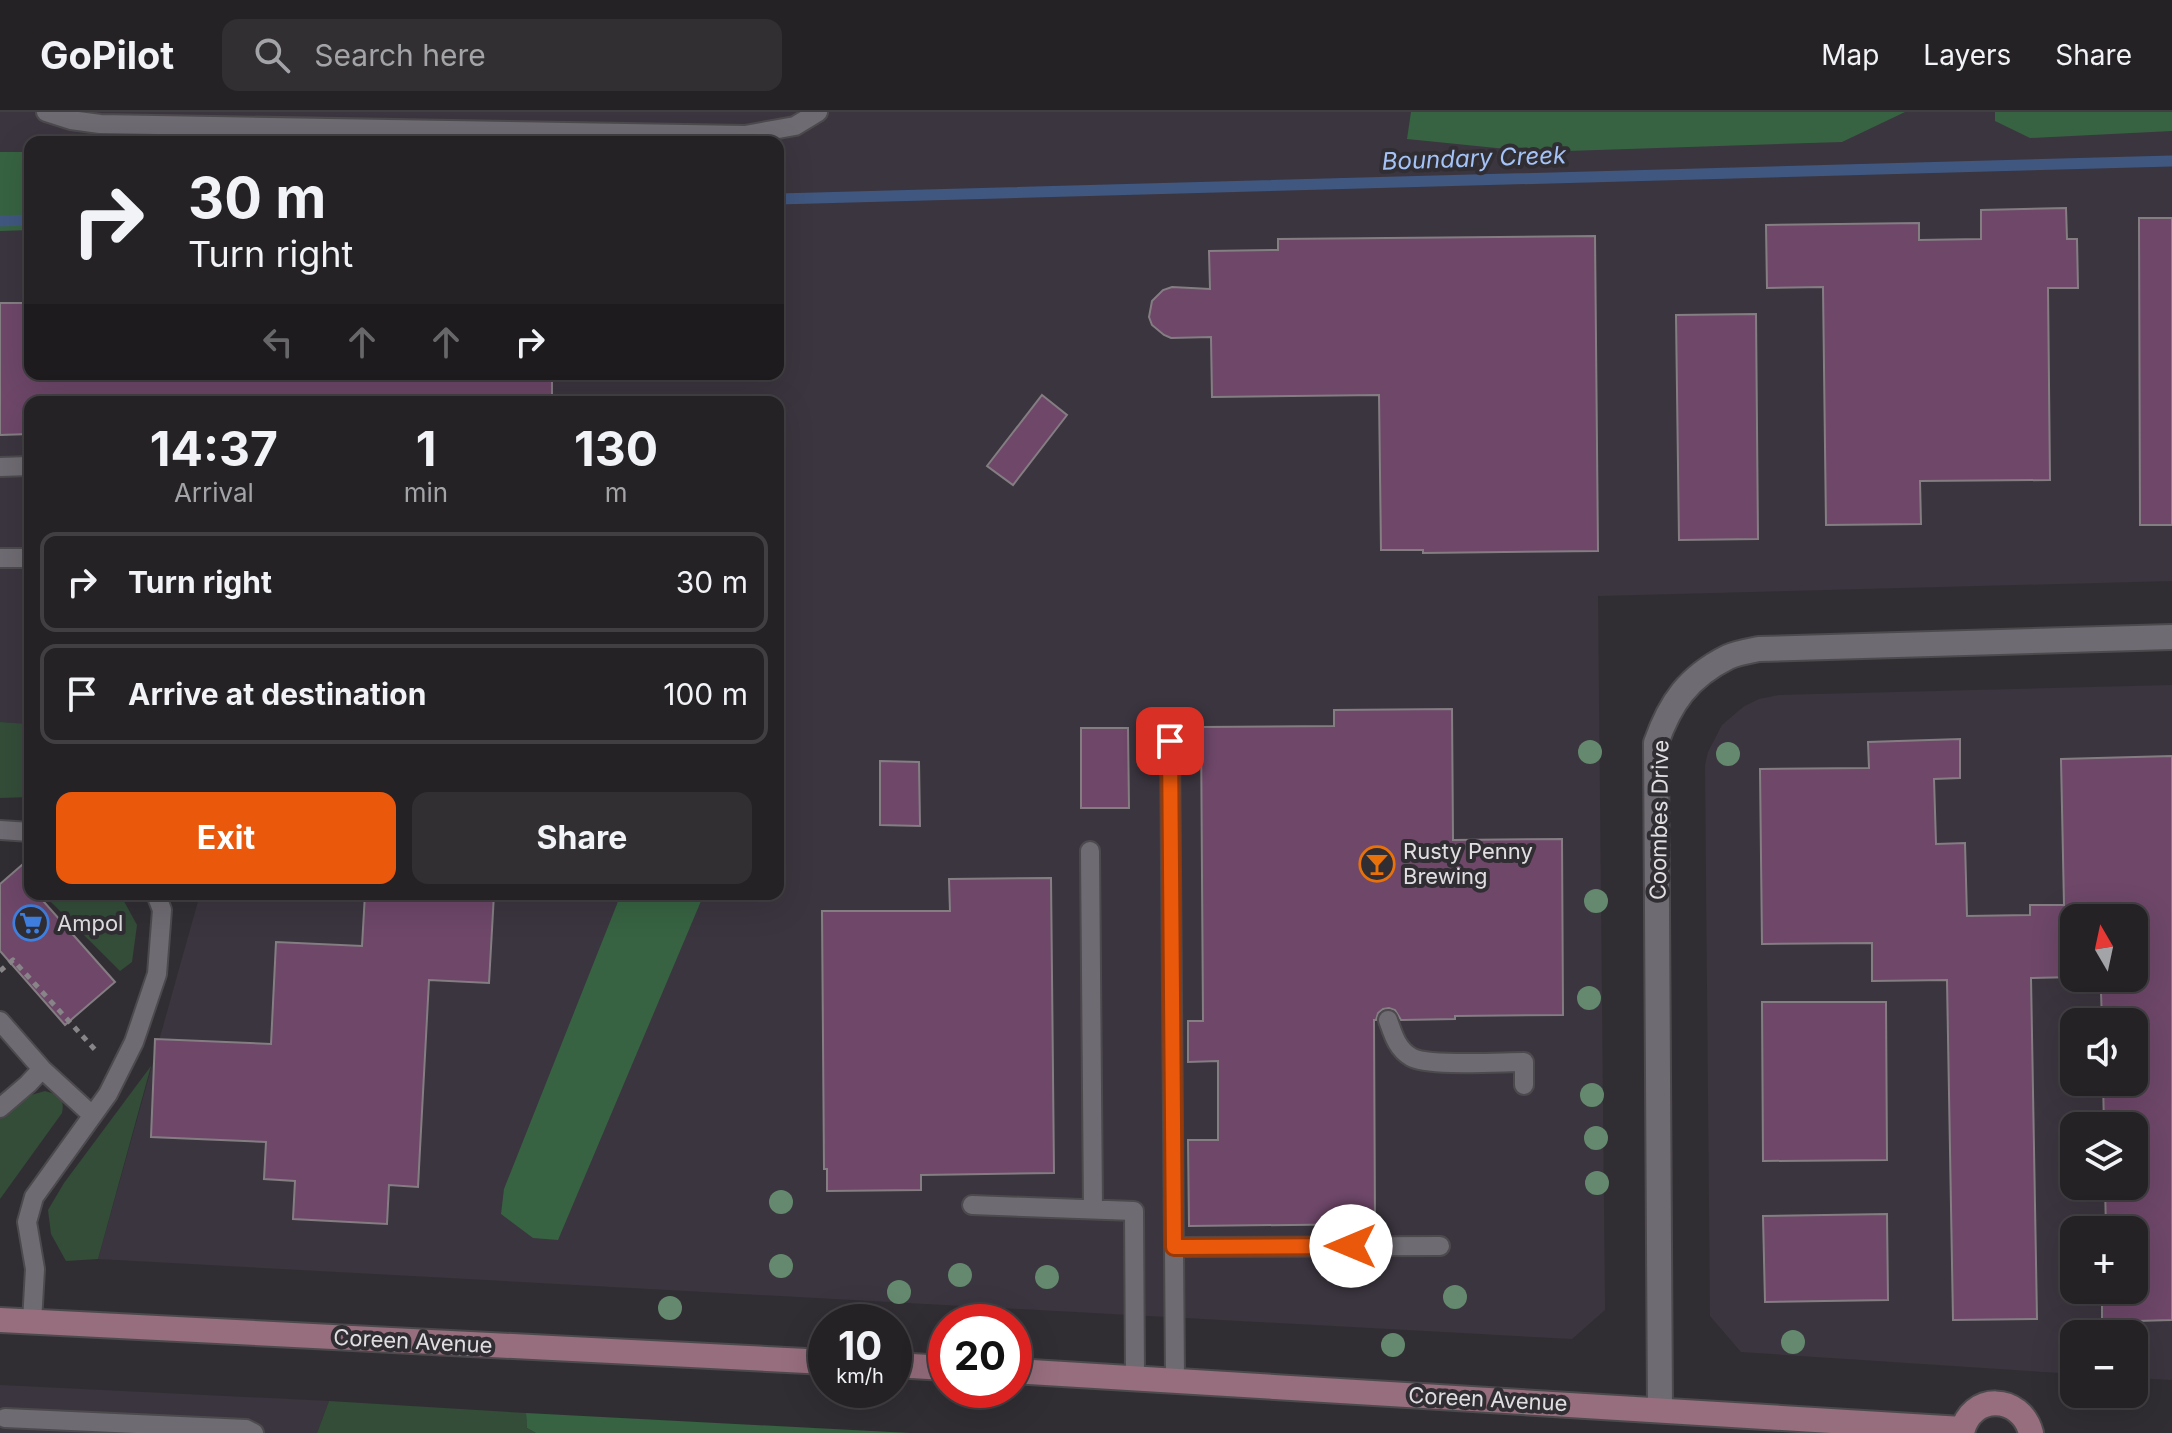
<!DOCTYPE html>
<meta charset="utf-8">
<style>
body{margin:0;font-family:Inter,sans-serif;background:#312f32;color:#f1f3f6;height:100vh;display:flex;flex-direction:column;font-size:30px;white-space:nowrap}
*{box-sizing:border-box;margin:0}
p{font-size:26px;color:#a3a4a7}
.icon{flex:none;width:44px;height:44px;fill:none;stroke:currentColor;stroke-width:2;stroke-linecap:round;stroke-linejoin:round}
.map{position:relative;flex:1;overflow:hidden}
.sheet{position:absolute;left:24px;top:284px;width:760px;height:504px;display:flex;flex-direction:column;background:#252226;border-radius:16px;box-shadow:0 8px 32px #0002,0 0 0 2px #423f43}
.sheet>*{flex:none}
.top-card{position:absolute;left:24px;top:24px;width:760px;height:244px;border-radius:16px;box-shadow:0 8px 32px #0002,0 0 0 2px #423f43;background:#252226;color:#f1f3f6;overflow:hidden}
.needle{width:52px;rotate:351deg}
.tools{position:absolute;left:2060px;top:792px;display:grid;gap:16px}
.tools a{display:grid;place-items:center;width:88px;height:88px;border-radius:16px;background:#252226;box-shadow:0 8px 32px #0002,0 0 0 2px #423f43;font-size:40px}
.speed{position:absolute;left:808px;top:1192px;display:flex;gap:16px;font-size:40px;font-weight:700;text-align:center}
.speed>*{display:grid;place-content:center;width:104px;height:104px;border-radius:50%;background:#252226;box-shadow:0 8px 32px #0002,0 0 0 2px #423f43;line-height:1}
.speed small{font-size:20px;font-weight:400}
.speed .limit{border:12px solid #d22;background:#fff;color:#111}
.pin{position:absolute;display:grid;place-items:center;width:68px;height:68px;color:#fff;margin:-34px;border-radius:16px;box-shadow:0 4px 12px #0006}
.me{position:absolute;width:88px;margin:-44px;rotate:270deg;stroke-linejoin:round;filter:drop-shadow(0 0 6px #0008)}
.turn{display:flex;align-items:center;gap:28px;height:168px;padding:0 32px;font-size:36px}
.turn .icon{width:104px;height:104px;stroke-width:2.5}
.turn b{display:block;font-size:56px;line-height:68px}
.lanes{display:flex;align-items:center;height:76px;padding:0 32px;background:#0003;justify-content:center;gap:40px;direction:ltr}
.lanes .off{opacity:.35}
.eta{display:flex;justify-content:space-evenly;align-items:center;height:136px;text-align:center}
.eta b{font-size:48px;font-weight:700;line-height:56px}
.button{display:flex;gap:16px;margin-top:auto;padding:16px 32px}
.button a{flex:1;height:92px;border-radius:16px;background:#ea580c;color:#fff;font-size:32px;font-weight:700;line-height:92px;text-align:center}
.button a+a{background:#312f32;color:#f1f3f6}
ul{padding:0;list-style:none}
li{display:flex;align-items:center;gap:24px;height:100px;margin:0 16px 12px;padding:0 16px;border:4px solid #423f43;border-radius:16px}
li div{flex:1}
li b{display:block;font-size:30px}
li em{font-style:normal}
header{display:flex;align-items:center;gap:48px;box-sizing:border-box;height:112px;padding:0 40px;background:#252226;border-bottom:2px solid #423f43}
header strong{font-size:38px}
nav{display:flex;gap:44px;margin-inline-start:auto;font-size:28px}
.search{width:560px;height:72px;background:#312f32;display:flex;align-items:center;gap:20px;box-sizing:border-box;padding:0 28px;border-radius:16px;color:#a3a4a7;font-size:30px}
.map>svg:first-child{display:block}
.built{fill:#3b353f;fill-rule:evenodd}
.green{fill:#334d39}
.forest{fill:#376342}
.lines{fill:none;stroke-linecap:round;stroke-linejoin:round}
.stream{stroke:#40577f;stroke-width:11}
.building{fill:#6e4769;stroke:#847e83;stroke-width:2}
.lane-casing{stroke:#4d4a4e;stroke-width:22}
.street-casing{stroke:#4d4a4e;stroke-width:28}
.secondary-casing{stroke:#4d4a4e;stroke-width:28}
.path{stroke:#888589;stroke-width:5;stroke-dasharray:6 6;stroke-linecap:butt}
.lane{stroke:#6f6b72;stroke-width:18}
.street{stroke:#6f6b72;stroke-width:24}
.secondary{stroke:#976e7d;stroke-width:24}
.tree{fill:#64896e}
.route-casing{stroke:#983908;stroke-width:20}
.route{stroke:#ea580c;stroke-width:14}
.labels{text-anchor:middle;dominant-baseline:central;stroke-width:8;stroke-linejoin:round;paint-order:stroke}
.street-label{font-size:22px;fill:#e0dee1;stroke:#312e33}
.poi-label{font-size:22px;fill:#e0dee1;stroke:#312e33;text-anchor:start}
.water-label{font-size:24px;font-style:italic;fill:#a4c3f7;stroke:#312e33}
</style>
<header>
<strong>GoPilot</strong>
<div class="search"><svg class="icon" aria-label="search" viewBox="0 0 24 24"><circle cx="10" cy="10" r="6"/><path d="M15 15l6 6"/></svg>Search here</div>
<nav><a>Map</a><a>Layers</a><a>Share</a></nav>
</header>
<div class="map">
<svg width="2172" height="1321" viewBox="0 0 2172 1321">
<rect width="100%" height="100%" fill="#312e33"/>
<path class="built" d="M0,0H2172V469L1598,484L1605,1198L1572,1227L98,1147L200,782H778V290H30V612L0,610ZM30,30H778V262H30Z
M2172,573V1268L2134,1266V1222H2074V1262L1741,1240L1710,1204L1705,653L1708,640L1722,613L1743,595L1759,587L1779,583ZM2074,806H2134V866H2074ZM2074,910H2134V970H2074ZM2074,1014H2134V1074H2074ZM2074,1118H2134V1178H2074Z
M0,1273L329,1289L317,1321H0Z"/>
<path class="green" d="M0,610L30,612V685L0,686Z
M43,782H120L137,813L132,850L120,859Z
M151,954L98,1147L66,1149L51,1122L48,1098L64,1071Z
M45,979C59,983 65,986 62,1001L0,1087V1006L31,983Z
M329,1289L526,1301L527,1316L536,1321H317Z"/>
<path class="forest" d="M1411,0H1905L1842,30L1537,40L1407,27Z
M1995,0H2172V19L2030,26L1995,9Z
M0,40H30V118L0,119Z
M621,782H704L558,1128L533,1126L501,1102L504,1077Z
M526,1301L910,1321H536L527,1316Z"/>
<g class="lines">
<path class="stream" d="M778,87L2172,49
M0,109L30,108"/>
</g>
<path class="building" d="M2066,96L2067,127H2077L2078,176H2048L2050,368L1920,369L1921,412L1826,413L1823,175L1767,176L1766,113L1919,111V128L1981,127V98Z
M2139,106H2172V413H2140Z
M1595,124L1598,439L1423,441V438H1381L1379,283L1212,285L1211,225L1171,226L1164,223L1152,213L1149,205L1152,189L1163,178L1172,175L1210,177L1209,139L1278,138V127Z
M0,191H30V262H552V290H30V322L0,323Z
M1756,202L1758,427L1679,428L1676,203Z
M1042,283L1067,303L1013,373L987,354Z
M1452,597L1453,728L1562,727L1563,903L1455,904V907L1401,908L1395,898L1389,896L1383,897L1378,901L1376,908H1374L1375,1112L1189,1114L1188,1028H1218V949L1188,950V909H1203L1201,615L1334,614V598Z
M1081,616H1128L1129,696H1081Z
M1960,627V666L1934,667L1936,732L1965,731L1967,804L2030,803V793H2064L2061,647L2172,644V1208L2102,1210V1178H2134V1118H2106L2105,1074H2134V1014H2104L2103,970H2134V910H2102L2101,880H2134V806H2074V865L2031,866L2037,1207L1953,1208L1947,868L1872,869V831L1762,832L1760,657L1869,656L1868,630Z
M880,649L919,650L920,714L880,713Z
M30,746V782H37L115,870L65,913L0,839V772Z
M1051,766L1054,1061L921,1063V1078L827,1079V1057H824L822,799H950L949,767Z
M365,782H494L489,871L429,868L418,1075L389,1073L387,1112L293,1107L295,1069L264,1067L266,1030L151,1025L155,927L271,932L276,830L362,834Z
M1762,890H1886L1887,1048L1763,1049Z
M1887,1102L1888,1188L1765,1190L1763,1104Z"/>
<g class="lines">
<defs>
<path id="lane" d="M46,0L71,8L100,12L745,23L795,14L818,0
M0,355L30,354
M0,446H30
M1170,629L1174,1135L1440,1134
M0,718L30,720
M1090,739L1093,1097
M1388,908C1393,922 1397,937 1411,945C1428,955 1501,950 1524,950V973
M0,909L42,957L92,1003
M0,996L28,972L42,957
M972,1093L1134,1099L1135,1266
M1174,1135L1175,1268
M32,1210L35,1157L27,1110L34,1085L108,982L134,930L157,862L162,798L156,782
M5,1306L246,1317L254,1321"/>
<path id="street" d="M1660,1297L1656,631C1670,591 1688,565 1728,545C1737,541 1749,539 1759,537L2172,525"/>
<path id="secondary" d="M0,1208L826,1250
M894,1253L946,1256
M1014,1259L1962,1317
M1962,1321C1970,1281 2021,1282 2031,1321"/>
</defs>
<use href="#lane" class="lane-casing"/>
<use href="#street" class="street-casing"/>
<use href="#secondary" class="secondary-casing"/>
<path class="path" d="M0,859L13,848L98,941"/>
<use href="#lane" class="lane"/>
<use href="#street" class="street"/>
<use href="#secondary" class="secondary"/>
</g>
<g class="tree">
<circle cx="1590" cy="640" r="12"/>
<circle cx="1728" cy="642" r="12"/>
<circle cx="1596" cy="789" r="12"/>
<circle cx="1589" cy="886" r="12"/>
<circle cx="1592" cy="983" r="12"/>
<circle cx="1596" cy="1026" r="12"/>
<circle cx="1597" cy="1071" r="12"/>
<circle cx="781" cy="1090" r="12"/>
<circle cx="781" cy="1154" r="12"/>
<circle cx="960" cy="1163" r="12"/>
<circle cx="1047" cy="1165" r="12"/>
<circle cx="899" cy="1180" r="12"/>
<circle cx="1455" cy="1185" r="12"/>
<circle cx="670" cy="1196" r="12"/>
<circle cx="1793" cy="1230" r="12"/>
<circle cx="1393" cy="1233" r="12"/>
</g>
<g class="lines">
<defs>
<path id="route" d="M1170,629L1174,1135L1351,1134"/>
</defs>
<use href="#route" class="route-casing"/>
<use href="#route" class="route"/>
</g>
<defs>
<symbol id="bar-ring" viewBox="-11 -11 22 22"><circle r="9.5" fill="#312e33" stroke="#e8710a" stroke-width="1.5"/><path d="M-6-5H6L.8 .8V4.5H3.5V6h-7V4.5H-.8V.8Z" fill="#e8710a"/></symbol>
<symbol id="supermarket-ring" viewBox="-11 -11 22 22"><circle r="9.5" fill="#312e33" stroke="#3f7fe0" stroke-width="1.5"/><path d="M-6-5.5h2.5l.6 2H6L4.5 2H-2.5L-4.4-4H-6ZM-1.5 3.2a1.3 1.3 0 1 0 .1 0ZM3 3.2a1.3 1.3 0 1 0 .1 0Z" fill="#3f7fe0"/></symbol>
</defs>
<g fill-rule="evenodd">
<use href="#bar-ring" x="1357" y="732" width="40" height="40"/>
<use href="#supermarket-ring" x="11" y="791" width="40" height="40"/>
</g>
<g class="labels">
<g class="street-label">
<text transform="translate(1659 708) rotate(-89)">Coombes Drive</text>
<text transform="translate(413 1229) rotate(3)">Coreen Avenue</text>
<text transform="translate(1488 1287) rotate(3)">Coreen Avenue</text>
</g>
<g class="poi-label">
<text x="1403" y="739">Rusty Penny<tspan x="1403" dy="25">Brewing</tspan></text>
<text x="57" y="811">Ampol</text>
</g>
<g class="water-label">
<text transform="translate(1474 46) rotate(-2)">Boundary Creek</text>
</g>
</g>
</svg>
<div class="tools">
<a><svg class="needle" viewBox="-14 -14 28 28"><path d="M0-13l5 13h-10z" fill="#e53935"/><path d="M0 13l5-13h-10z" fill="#a3a4a7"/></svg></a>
<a><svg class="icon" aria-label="sound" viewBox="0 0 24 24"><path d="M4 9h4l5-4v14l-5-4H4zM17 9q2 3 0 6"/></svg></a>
<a><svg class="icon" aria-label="layers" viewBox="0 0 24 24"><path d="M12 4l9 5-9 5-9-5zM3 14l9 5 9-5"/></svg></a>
<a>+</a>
<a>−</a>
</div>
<div class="speed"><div>10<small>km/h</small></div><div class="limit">20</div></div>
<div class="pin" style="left:1170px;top:629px;background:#d93025"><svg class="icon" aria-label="arrive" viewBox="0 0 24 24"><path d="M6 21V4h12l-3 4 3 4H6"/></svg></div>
<svg class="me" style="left:1351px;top:1134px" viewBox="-20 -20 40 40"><circle r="19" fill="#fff"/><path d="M0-13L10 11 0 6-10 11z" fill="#ea580c"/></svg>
<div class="top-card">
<div class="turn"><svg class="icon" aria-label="right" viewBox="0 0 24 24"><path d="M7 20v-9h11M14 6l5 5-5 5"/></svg><div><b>30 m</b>Turn right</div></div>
<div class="lanes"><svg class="icon off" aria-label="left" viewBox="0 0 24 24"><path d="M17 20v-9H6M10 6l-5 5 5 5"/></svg><svg class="icon off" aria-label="ahead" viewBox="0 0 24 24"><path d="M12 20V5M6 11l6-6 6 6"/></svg><svg class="icon off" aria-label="ahead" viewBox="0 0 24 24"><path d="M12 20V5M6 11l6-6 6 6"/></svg><svg class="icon" aria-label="right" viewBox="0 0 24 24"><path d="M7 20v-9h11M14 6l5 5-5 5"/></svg></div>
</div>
<section class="sheet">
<div class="eta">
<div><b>14:37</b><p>Arrival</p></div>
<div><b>1</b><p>min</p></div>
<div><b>130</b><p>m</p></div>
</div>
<ul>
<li><svg class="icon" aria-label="right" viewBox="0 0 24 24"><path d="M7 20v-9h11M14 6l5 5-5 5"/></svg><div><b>Turn right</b></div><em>30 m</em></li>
<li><svg class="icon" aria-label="arrive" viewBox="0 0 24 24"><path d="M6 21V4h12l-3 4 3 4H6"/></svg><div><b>Arrive at destination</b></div><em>100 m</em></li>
</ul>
<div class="button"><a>Exit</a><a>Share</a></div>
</section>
</div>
